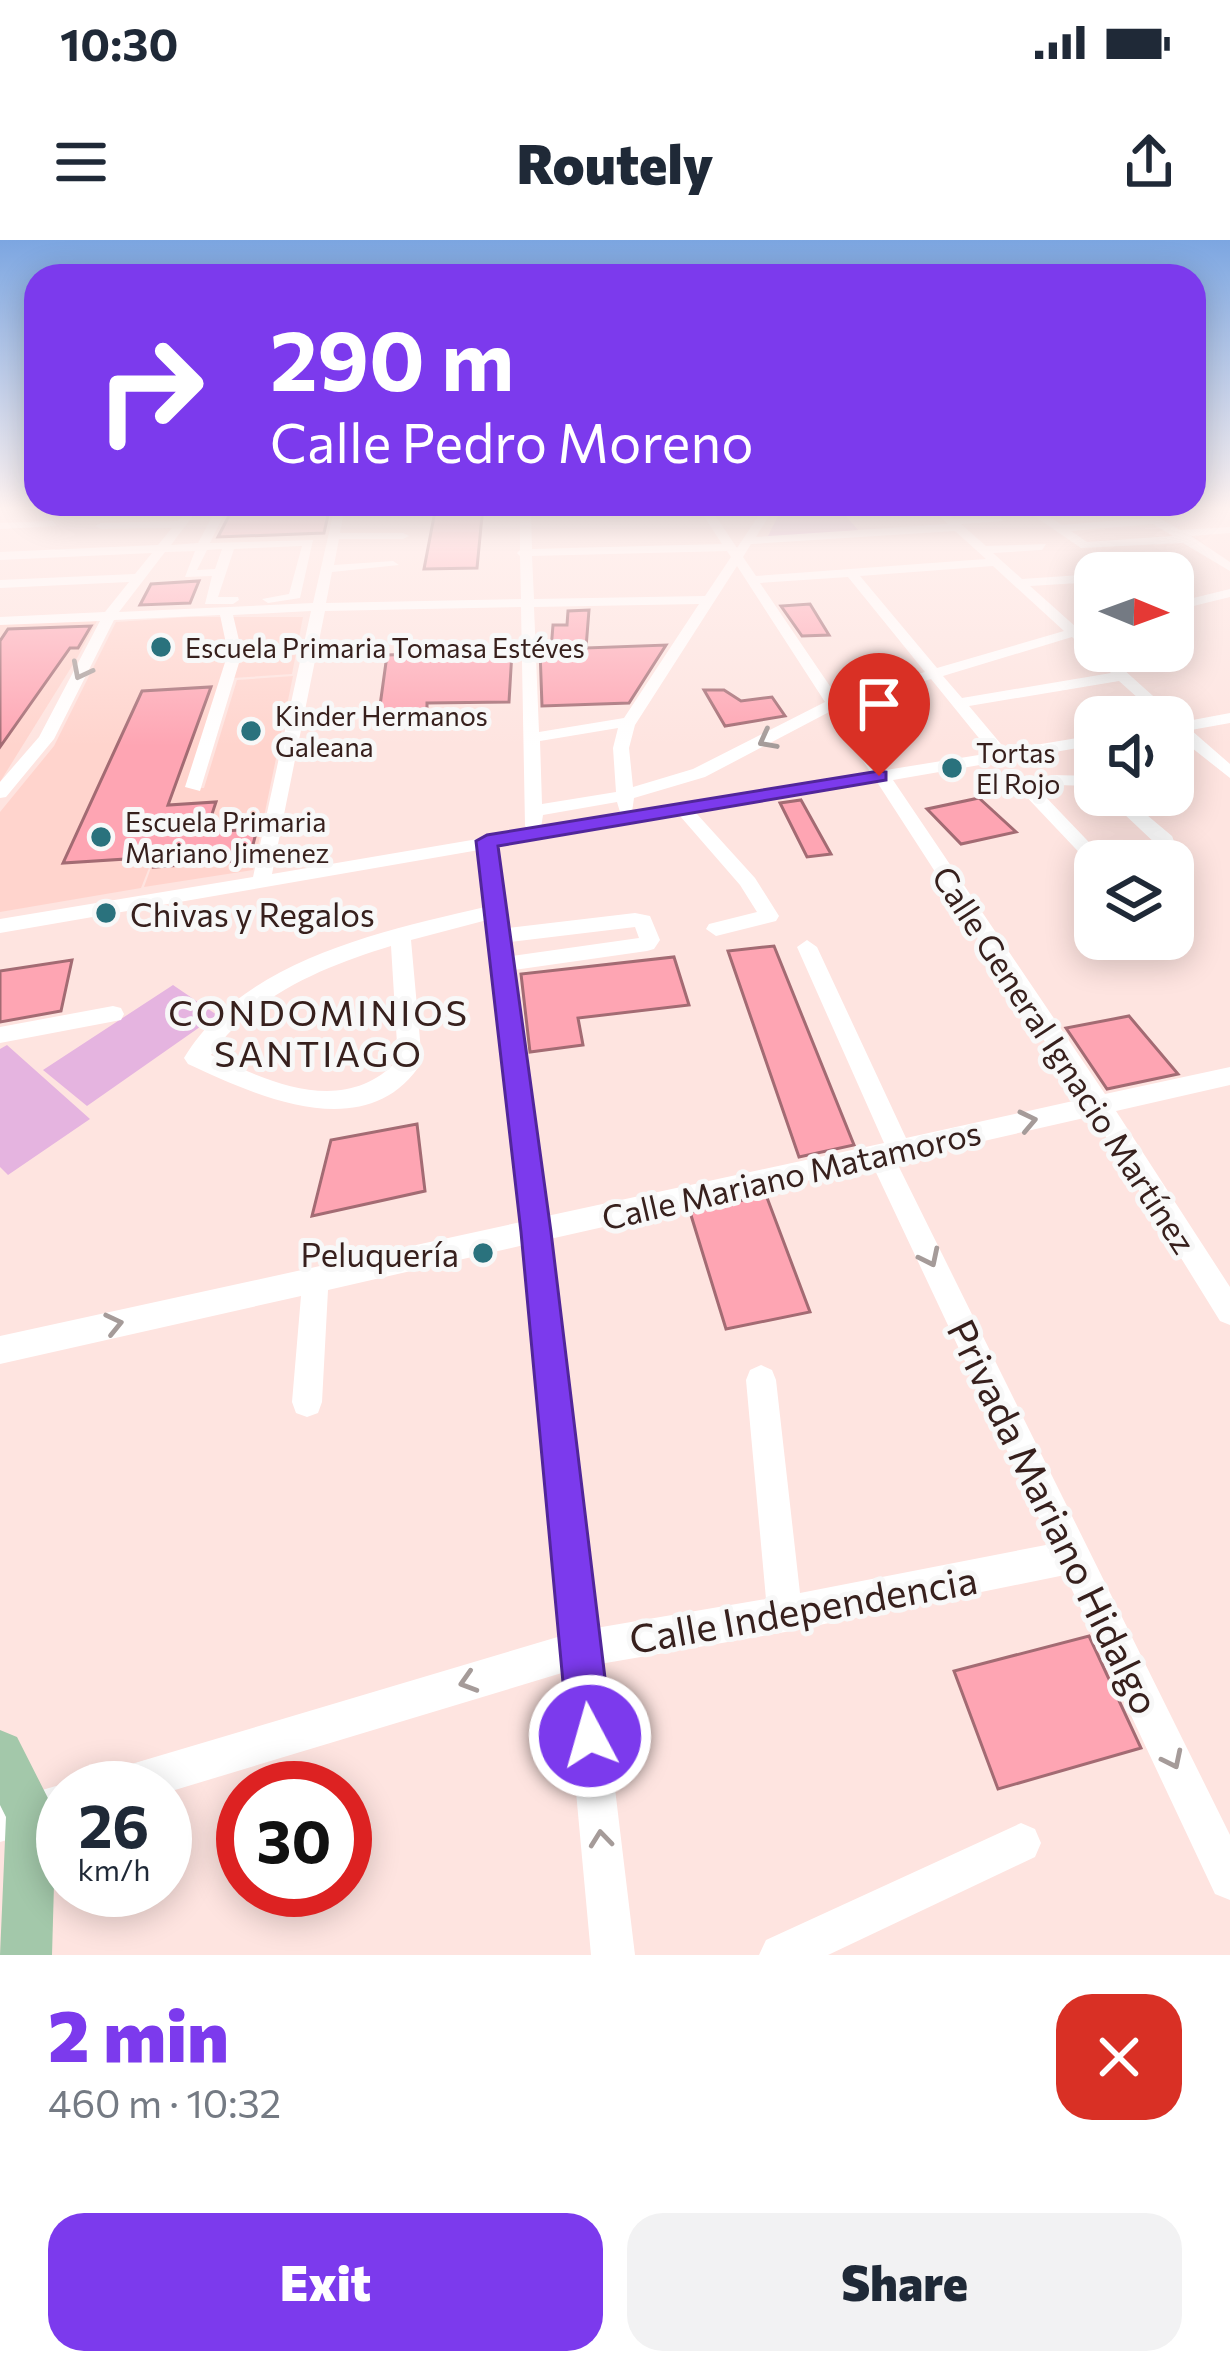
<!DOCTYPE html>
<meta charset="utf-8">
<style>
body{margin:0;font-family:Commissioner,sans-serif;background:#f2f2f3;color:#1f2937;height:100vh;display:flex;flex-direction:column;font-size:45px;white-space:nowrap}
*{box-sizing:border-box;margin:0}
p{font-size:39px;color:#747a83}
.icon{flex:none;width:66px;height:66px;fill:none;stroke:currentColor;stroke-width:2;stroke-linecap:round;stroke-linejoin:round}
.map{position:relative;height:1715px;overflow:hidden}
.drawer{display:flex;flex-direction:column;background:#fff;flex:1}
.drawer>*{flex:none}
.top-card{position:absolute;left:24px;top:24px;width:1182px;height:252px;border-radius:36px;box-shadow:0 6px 30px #0003;background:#7c3aed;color:#fff;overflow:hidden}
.needle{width:78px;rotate:91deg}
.controls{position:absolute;left:1074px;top:312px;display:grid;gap:24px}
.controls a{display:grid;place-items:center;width:120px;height:120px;border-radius:24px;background:#fff;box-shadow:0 6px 30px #0003;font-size:60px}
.speed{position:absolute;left:36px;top:1521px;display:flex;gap:24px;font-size:60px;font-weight:700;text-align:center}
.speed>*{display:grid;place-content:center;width:156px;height:156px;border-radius:50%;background:#fff;box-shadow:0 6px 30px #0003;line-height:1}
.speed small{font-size:30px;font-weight:400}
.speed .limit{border:18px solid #d22;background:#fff;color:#111}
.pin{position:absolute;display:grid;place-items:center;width:102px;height:102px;color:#fff;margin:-123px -51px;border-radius:50% 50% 50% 0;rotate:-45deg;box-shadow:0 0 12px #0007}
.pin .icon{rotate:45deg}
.me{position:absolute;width:132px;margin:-66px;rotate:354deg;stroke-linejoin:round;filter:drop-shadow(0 0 9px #0008)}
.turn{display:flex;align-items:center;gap:42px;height:252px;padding:0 48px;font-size:54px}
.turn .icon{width:156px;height:156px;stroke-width:2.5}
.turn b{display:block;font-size:84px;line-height:102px}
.round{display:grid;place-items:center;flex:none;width:126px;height:126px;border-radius:36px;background:#f2f2f3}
.head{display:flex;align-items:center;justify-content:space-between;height:204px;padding:0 48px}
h1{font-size:72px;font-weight:800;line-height:90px;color:#7c3aed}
.button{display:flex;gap:24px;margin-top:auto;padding:24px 48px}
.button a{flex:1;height:138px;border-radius:36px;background:#7c3aed;color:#fff;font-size:48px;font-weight:800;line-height:138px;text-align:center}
.button a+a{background:#f2f2f3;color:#1f2937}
.status{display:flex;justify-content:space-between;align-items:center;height:84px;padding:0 60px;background:#fff;direction:ltr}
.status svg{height:33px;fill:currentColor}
header{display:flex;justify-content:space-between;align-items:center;height:156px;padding:0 48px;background:#fff;font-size:54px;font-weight:800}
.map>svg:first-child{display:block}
.built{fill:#ffd4cd}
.green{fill:#e5b4e0}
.building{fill:#fea5b3;stroke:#a36b73;stroke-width:3}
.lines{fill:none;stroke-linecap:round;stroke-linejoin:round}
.minor{fill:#fff;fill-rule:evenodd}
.major{fill:#a3c8aa;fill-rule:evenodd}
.oneway{stroke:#a59b99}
.route{fill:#7c3aed;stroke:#51269a;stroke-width:3}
.poi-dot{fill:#2a727d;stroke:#f8f8f8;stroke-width:4.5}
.labels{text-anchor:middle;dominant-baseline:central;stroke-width:10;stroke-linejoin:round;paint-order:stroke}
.far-poi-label{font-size:27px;fill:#37201d;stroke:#f8f8f8;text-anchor:start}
.poi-label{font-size:33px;fill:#37201d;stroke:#f8f8f8;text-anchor:start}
.street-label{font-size:33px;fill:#37201d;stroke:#f8f8f8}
.neighbourhood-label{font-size:36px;letter-spacing:3px;fill:#37201d;stroke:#f8f8f8}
.near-street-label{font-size:39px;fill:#37201d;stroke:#f8f8f8}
</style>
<div class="status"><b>10:30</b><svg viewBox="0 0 49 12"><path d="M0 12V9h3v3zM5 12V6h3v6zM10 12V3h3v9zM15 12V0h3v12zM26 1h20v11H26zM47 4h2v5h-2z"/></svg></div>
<header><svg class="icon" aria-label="menu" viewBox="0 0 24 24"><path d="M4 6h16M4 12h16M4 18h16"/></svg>Routely<svg class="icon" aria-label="share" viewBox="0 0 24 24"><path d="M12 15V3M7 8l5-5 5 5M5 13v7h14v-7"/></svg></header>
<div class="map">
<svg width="1230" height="1715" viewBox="0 0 1230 1715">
<rect width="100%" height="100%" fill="#fee4e0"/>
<path class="built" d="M189,377H303L292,434L233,438L200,548H204L237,440L293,436L253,630L144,647L173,567L141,648L0,672V572L54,506L116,382Z
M97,381L77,418L0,542V384Z"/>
<path class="green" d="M815,266H837L860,292L767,298L782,268Z
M173,745L217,775L87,866L43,830Z
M7,805L90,879L8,935L0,927V809Z"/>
<path class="building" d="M234,266H330L324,293L218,297Z
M436,266H483L477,328L424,329Z
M199,341L190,363L140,365L151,344Z
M810,364L829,395L802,396L781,366Z
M589,370L586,408L666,405L629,463L542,466L540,410H551L553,385H567L568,371Z
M91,386L78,408H70L0,507V401L8,389Z
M512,411L509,462L427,463V470L379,473L387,415Z
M211,447L168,565L216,562L206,592L257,589L249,620L154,627L158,617L63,623L142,451Z
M704,450H724L741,461L772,457L785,476L725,486Z
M979,558L1016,592L961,604L927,569Z
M801,560L831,614L807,617L780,563Z
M774,706L854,905L799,917L728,711Z
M674,717L689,765L578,778L583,805L530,812L521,734Z
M72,720L61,771L0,782V731Z
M1129,776L1178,834L1107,849L1066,788Z
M417,884L425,951L312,976L331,900Z
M766,955L810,1072L726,1089L690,972Z
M1089,1396L1141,1508L998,1549L954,1431Z"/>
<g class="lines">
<path class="minor" d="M189,266H200L171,305L198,303L218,266H228L210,303L313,300L300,358L268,363L262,359L289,354L302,306L234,309L218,357H238L239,360L233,364H205L212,336L185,337L195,311L165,312L119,372L313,363L335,266H345L340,293H403L409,296L403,299H339L334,325L393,321L399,325L332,332L326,363L521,359L520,316L517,313L520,310V266H719L711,269L737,308L765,266H775L756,297L948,284L929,266H940L953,278L999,276L1003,281L961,284L986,306L1046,304L1042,310L993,313L1022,339L1095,334V342L1030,346L1076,387L1095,382V390L1084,394L1095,404V411H1103L1182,482L1230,473V483L1191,490L1230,524V538L1173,493V477H1159L1119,441L969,466L1006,510L1095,495V505L893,540L1105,854L1230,827V845L1116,871L1230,1047V1085L1220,1081L1093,876L896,921L1230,1595V1660L1215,1654L1065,1335L785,1392L600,1424L635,1715H591L565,1432L165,1553V1548H98L104,1534L118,1528L561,1396L524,1005L328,1050L322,1162L318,1173L307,1177L296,1173L292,1162L301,1056L0,1124V1096L521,982L487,680L411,700L422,822C368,907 259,857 188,824L184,818C243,720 382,691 485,667L479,610L0,693V679L253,637L311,371L233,375L242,413L200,551L185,547L228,413L220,375L114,380L54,499L6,557L0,558V542L39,497L100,381L0,385V377L105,372L129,342L0,348V340L135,334L152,313L0,320V312L158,305L172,288L101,289L95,286L101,283L178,281ZM700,270L722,304L532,309L531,273ZM955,291L986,319L756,336L743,317L751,304ZM222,309L215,329L197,330L207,310ZM727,311L731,317L705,356L534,359L532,316ZM737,326L825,462L693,529L633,547L629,508L635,485ZM993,326L1064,391L937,428L860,336ZM848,337L925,432L838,458L760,343ZM699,364L624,478L539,492L534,367ZM521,367L525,586L530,590L272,634L325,371ZM1072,397L1111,433L962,458L943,436ZM931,439L991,513L886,530L843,466ZM831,471L871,533L541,588L543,575L617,562L620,572H632L634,558L705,537ZM618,488L613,508L616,552L542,564L540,501ZM877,542L1082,859L906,898L817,707L807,700L797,707L884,903L547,976L514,730L647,711L654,709L660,700L650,676L635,673L508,688L497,607L680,576L740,645L757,672L709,684L706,689L716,696L776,681L779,676L755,638L696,573ZM635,687L639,698L512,716L510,702ZM391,706L398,820C344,877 272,843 211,815C252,756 325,726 391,706ZM873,926L1051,1304L800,1353L776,1140L772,1130L761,1125L750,1130L746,1140L766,1359L596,1388L550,999Z
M1020,266H1032L1062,285L1144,278L1128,266H1230L1228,269L1154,275L1180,290L1230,287V293L1191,296L1230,322V331L1183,303L1081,308ZM1153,284L1173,296L1087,302L1071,291Z
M53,281L57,286L0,289V283Z
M1230,349V357L1173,371V363Z
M1052,535L1095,536V546L1054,545L1040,551L1107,621H1095V626L1091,625L1020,550Z
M1104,555H1123L1172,596L1177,609L1175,613L1145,621H1115L1158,606Z
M113,766L121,768L124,774L121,780L0,803V787Z
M63,1544L72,1548H63V1584L0,1602V1562Z
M1021,1583L1035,1589L1041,1603L1035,1617L828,1715H759L766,1700Z"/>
<path class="major" d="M0,1490L17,1497L56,1574L52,1715H0L6,1577L0,1565Z"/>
</g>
<defs><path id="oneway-chevron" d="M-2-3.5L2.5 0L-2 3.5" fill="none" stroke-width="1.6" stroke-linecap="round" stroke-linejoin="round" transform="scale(3)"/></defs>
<g class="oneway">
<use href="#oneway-chevron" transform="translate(81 431) rotate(117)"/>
<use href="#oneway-chevron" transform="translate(767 500) rotate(152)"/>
<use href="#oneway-chevron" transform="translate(1028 881) rotate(-12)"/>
<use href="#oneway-chevron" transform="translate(930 1018) rotate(64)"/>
<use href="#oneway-chevron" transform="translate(114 1084) rotate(-13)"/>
<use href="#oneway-chevron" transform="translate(468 1442) rotate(163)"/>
<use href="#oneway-chevron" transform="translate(1173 1520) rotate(64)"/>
<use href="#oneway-chevron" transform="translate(601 1599) rotate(-96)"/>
</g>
<linearGradient id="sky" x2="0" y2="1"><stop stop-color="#7ca6e1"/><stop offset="0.53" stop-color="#fff3f1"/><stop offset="1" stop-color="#fff3f1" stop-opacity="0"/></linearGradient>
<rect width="1230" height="506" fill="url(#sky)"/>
<path class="route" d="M879,531L886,532V540L498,606L551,992L612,1496L605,1511L590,1518L574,1511L568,1496L521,992L476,601L487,595Z"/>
<g class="poi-dot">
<circle cx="161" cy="407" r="12"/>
<circle cx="251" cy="491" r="12"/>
<circle cx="952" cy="528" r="12"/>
<circle cx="101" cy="597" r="12"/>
<circle cx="106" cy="673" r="12"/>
<circle cx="483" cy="1013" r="12"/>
</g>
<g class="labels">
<g class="far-poi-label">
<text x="185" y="407">Escuela Primaria Tomasa Estéves</text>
<text x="275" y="475">Kinder Hermanos<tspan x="275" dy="31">Galeana</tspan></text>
<text x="976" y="512">Tortas<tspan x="976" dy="31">El Rojo</tspan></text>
<text x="125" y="581">Escuela Primaria<tspan x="125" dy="31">Mariano Jimenez</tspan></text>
</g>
<g class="poi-label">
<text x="130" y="673">Chivas y Regalos</text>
<text x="459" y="1013" text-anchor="end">Peluquería</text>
</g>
<g class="street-label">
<text transform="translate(1065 819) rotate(57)">Calle General Ignacio Martínez</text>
<text transform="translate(791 934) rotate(-13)">Calle Mariano Matamoros</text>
</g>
<g class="neighbourhood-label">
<text x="319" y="771">CONDOMINIOS<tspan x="319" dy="41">SANTIAGO</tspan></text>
</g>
<g class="near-street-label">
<text transform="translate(1055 1276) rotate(64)">Privada Mariano Hidalgo</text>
<text transform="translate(803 1368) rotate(-10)">Calle Independencia</text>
</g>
</g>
</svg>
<div class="controls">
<a><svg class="needle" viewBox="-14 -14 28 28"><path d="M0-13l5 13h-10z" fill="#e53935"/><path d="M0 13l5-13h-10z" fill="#747a83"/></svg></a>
<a><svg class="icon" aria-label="sound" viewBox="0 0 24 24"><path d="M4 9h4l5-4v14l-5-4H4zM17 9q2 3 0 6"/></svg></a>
<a><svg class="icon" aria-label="layers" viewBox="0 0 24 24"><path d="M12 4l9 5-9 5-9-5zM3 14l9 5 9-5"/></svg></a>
</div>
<div class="speed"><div>26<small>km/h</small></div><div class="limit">30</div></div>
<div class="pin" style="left:879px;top:536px;background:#d93025"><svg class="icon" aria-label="arrive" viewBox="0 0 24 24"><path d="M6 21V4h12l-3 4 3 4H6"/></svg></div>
<svg class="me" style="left:590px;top:1496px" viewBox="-20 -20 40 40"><circle r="17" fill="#7c3aed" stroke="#fff" stroke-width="3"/><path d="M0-11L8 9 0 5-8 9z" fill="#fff"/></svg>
<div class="top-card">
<div class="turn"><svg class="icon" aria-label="right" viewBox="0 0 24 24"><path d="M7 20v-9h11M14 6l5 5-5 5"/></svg><div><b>290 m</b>Calle Pedro Moreno</div></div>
</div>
</div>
<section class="drawer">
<div class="head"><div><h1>2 min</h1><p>460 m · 10:32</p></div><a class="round" style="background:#d93025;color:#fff"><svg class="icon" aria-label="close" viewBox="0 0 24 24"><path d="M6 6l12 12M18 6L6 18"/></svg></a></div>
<div class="button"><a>Exit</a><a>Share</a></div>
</section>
